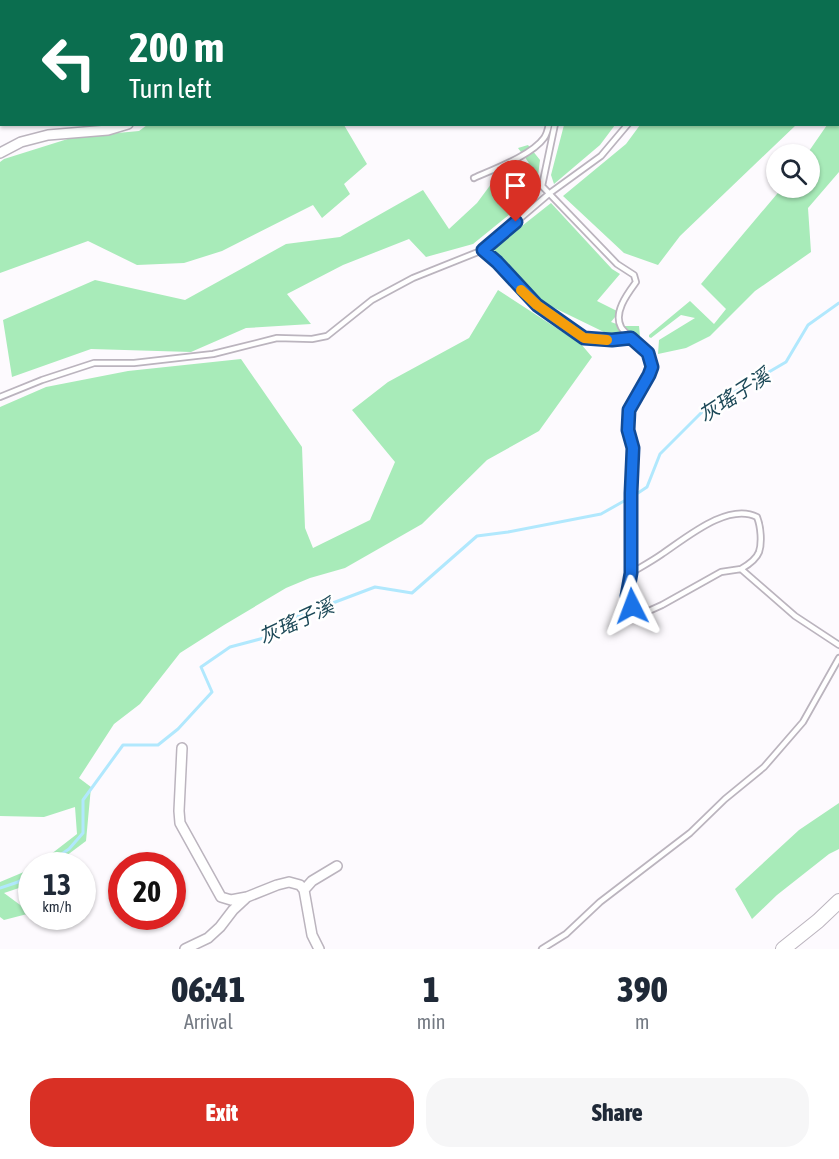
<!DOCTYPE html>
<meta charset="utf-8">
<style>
body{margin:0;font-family:"Asap Condensed","Noto Sans TC",sans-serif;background:#f6f6f7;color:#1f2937;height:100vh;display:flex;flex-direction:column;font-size:22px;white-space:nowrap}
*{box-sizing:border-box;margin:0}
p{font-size:20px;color:#747a83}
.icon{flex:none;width:33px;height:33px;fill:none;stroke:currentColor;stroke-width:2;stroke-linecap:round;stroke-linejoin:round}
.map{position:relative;height:949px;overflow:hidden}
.panel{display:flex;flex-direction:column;background:#fff;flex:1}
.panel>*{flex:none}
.top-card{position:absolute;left:0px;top:0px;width:840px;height:126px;box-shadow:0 2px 4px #0004;background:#0b6e4f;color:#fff;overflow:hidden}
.tools{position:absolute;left:766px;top:144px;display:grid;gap:12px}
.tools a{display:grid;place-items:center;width:54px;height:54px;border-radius:50%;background:#fff;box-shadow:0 2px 4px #0004;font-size:30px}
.speed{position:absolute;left:18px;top:852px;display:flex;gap:12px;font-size:30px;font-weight:700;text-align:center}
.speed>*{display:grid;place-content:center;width:78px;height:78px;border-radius:50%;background:#fff;box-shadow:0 2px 4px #0004;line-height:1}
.speed small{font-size:15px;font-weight:400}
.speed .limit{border:9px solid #d22;background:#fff;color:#111}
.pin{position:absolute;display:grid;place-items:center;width:51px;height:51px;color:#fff;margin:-62px -26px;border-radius:50% 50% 50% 0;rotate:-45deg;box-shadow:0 0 6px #0007}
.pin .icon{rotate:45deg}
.me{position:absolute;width:66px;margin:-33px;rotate:357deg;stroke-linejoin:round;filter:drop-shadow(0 0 4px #0008)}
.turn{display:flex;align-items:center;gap:21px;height:126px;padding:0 30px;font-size:27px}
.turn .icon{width:78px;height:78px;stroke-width:2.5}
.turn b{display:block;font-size:42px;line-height:51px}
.eta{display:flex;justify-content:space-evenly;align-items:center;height:102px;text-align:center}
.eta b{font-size:36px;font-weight:800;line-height:42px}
.cta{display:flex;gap:12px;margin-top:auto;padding:12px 30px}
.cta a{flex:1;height:69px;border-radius:24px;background:#d93025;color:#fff;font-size:24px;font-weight:800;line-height:69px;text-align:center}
.cta a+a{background:#f6f6f7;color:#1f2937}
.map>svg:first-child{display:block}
.green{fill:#a8ebb9}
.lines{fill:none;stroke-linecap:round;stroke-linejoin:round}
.stream{stroke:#b1e8fd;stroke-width:3}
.lane-casing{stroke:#bbb4be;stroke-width:8}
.street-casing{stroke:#bbb4be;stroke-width:12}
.secondary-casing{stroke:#bbb4be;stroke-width:16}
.lane{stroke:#fff;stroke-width:4.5}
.street{stroke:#fff;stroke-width:9}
.secondary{stroke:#fff;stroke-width:14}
.route-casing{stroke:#114b97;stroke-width:15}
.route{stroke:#1a73e8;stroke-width:10}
.slow{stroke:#f59e0b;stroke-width:10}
.labels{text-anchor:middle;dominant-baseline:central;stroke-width:5;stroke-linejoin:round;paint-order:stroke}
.water-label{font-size:20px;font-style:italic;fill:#1e4a59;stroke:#fff}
</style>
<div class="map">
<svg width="839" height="949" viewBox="0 0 839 949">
<rect width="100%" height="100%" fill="#fdfafe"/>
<path class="green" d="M0,0H282L280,2H2L1,19L0,16Z
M839,108V172L808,208L811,252L755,291L710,336L686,348L658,354L659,340L695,318L681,315L651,338L649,337V335L690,301L714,324L726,309L701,284L782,188H810V154H807L827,125L838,124Z
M147,125H344L367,164L344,184L350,194L322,218L313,205L222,251L184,263L137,265L88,241L0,273V162L4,159L74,137L139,131Z
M564,125H615L600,145L554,184L551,175Z
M640,125V124L796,125L680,236L658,265L624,253L563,196L626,144Z
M528,145L540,160L536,193L473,244L426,257L409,239L343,265L287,294L311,324L246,328L191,352L91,349L12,377L3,320L95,280L185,300L286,244L340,237L423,190L449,229L477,203L503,168L529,163L518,148Z
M551,203L612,269L620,274L597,301L619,312L611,322L622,326H639L640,336L608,334L534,298L493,249Z
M498,290L581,344L592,357L539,431L487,460L422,524L345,568L310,578L286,588L224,625L180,653L140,704L114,724L79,778L91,787L86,841L54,865H37L77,834L75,807L44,817L0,816V407L46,387L128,371L241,359L302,447L305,528L313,548L370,520L395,462L352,410L388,382L469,338Z
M839,803V849L829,854L777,895L752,919L735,889L799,830Z
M31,869V882L28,885L4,893L31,913L4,920L0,917V882Z"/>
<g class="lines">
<path class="stream" d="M638,493L647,487L660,454L704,410L786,362L808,325L839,303
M44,866L69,849L83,833V800L123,745H158L178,729L212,692L201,667L230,647L264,638L293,618L375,587L412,593L477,536L508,532L601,514L624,501
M0,888L18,882L32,873"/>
<defs>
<path id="lane" d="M528,2L529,0
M748,2L749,0
M555,124L542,186L617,264L634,275L636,282C628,293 613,312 621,327C623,331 628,334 631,338
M474,178C494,169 532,155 544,138C547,134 548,129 549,124
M483,250L550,193L601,156L628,124
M0,397L42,380L94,363H134L213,354L277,338L312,339L327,336L372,300L413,278L483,250L497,262L536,305L584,338L612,340L631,338L648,353L652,367L649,375L629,410L628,430L633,448L631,493V573L627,596L632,606L642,614L662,605L721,572L741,569L795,616L839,645
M631,573C641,567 652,561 662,554C686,538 728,502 757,517C761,527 762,543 759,552C756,560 748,565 741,569
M542,949L566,934L600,902L690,833L725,799L764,767L803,722L839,658"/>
<path id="street" d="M299,2L301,0
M0,153L21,142L48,135L108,130L128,124
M182,748L179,811L180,823L221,897L231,900L247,897
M304,890L312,881L337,866
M185,949L208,938L220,927L233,910L247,897L277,885L289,882L300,885L304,890L312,935L319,949"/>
<path id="secondary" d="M783,949L818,921L839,901"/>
</defs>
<use href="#lane" class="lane-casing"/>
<use href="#street" class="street-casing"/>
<use href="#secondary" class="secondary-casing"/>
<use href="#lane" class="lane"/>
<use href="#street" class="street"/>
<use href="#secondary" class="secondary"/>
</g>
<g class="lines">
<defs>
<path id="route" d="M516,222L483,250L497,262L537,305L584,338L612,340L631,338L648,353L652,367L649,375L629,410L628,430L633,448L631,493V573L627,596L632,606"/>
</defs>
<use href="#route" class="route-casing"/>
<use href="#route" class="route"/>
<path class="slow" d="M521,290L537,305L584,338L607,340"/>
</g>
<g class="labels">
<g class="water-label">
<text transform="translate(734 395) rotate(-33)">灰瑤子溪</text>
<text transform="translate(296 621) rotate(-25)">灰瑤子溪</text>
</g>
</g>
</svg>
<div class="tools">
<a><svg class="icon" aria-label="search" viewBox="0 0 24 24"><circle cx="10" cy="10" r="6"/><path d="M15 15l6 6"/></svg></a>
</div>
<div class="speed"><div>13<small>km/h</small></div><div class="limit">20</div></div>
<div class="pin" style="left:516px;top:222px;background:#d93025"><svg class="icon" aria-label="arrive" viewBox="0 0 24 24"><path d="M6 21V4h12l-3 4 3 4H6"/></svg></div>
<svg class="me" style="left:632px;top:606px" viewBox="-20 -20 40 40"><path d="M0-17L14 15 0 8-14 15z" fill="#1a73e8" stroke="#fff" stroke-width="4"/></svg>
<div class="top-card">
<div class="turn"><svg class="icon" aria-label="left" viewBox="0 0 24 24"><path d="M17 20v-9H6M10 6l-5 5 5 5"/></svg><div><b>200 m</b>Turn left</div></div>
</div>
</div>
<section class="panel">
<div class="eta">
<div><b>06:41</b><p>Arrival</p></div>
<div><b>1</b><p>min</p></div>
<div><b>390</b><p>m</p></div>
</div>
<div class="cta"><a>Exit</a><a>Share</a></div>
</section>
